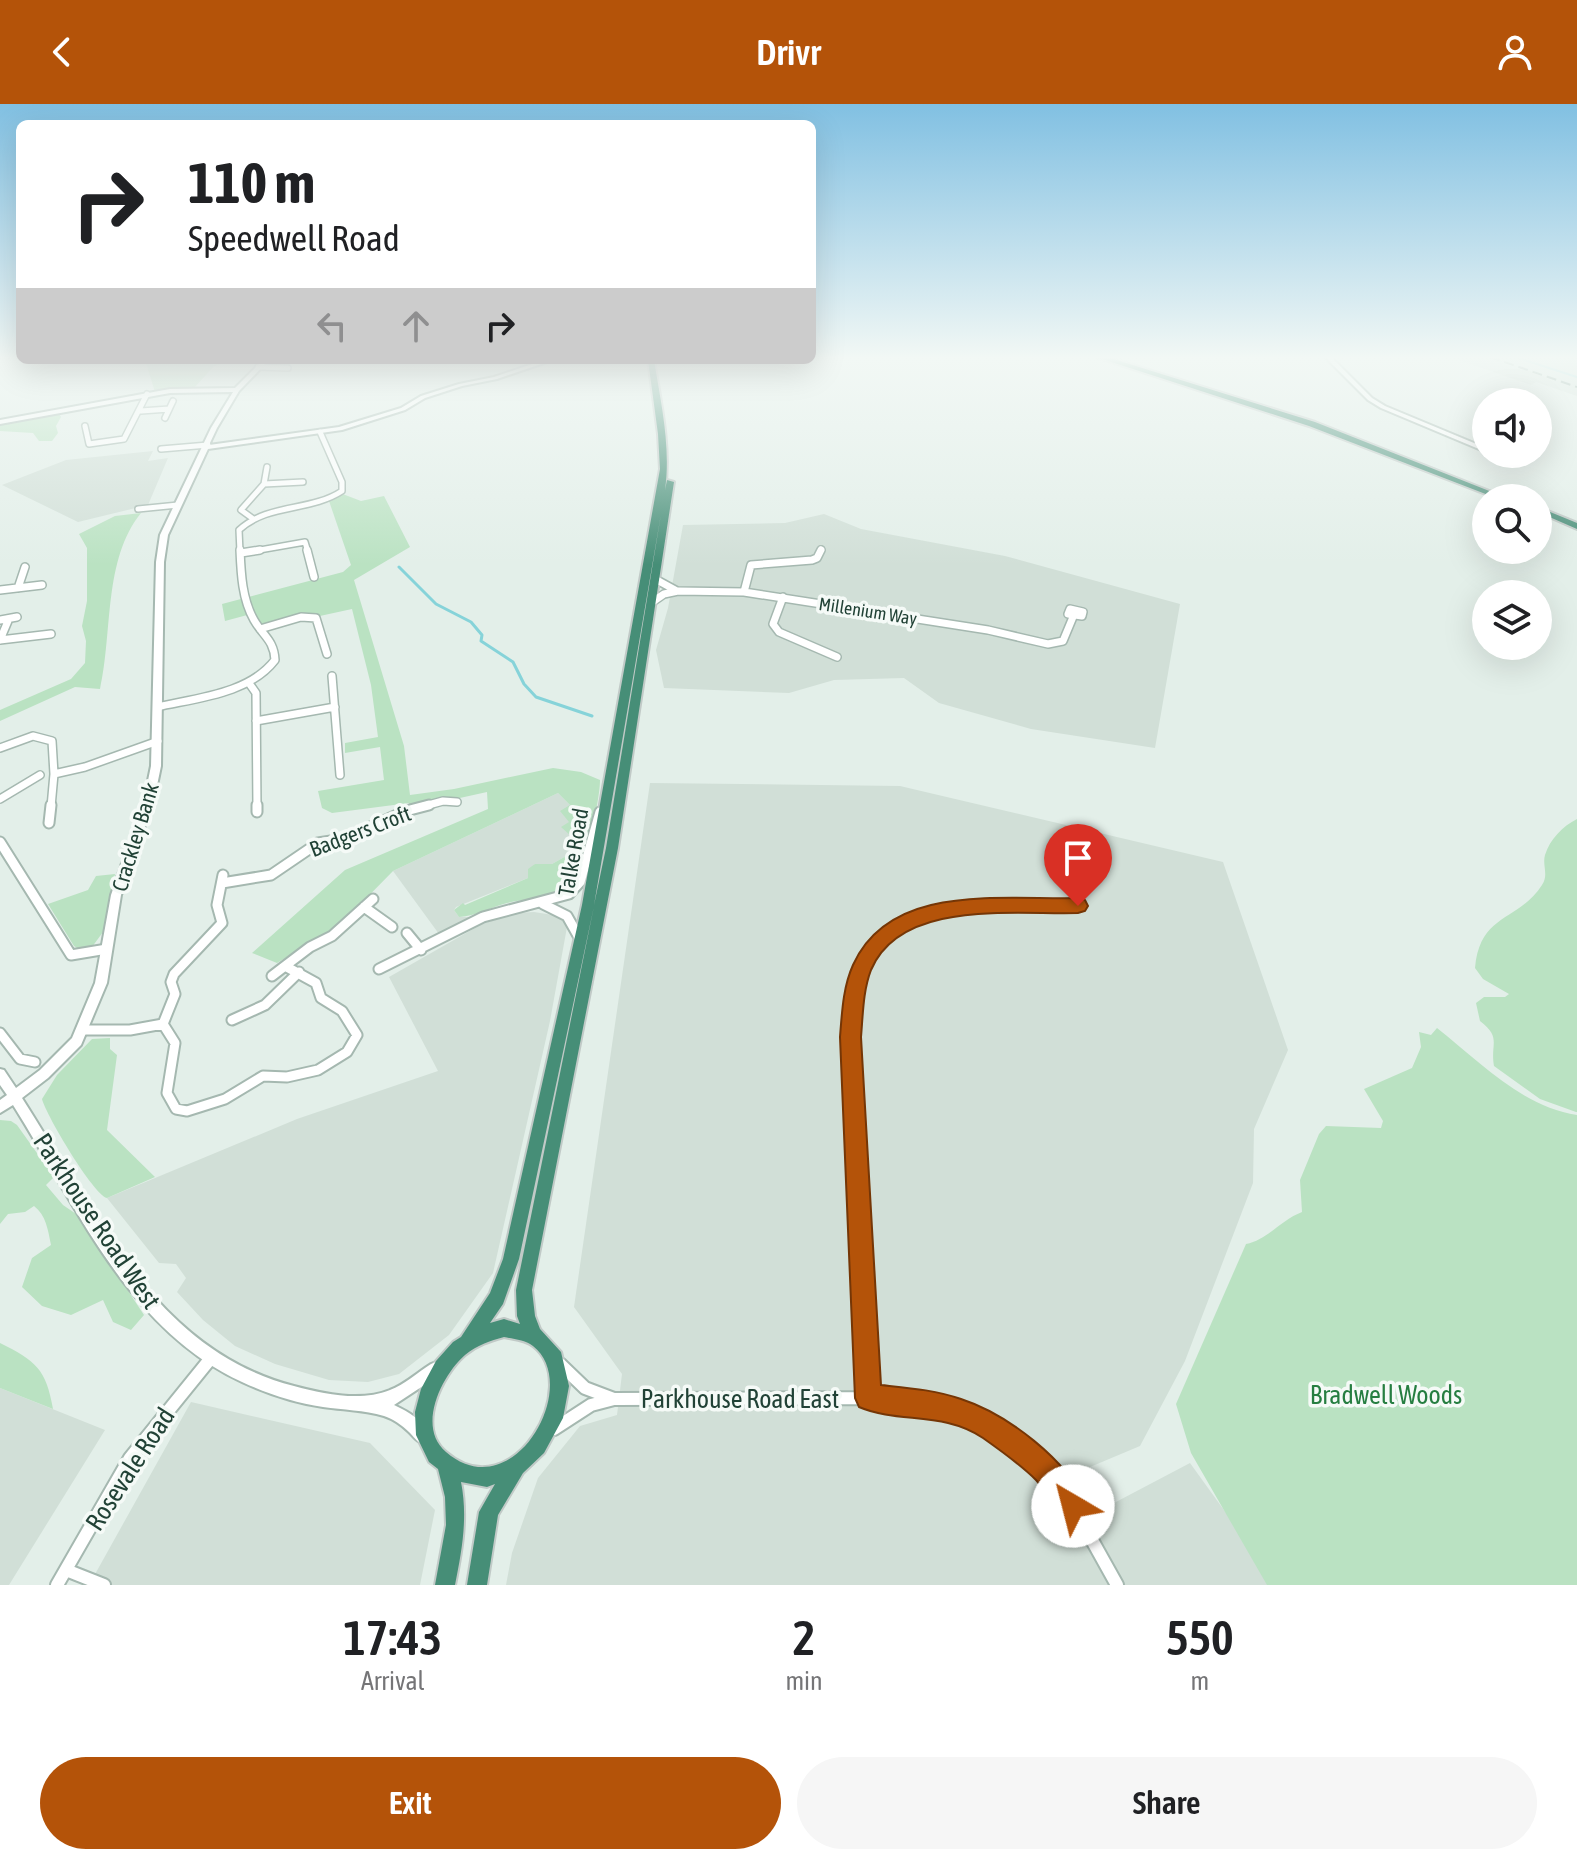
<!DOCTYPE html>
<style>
body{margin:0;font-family:"Asap Condensed",sans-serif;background:#f6f6f6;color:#202124;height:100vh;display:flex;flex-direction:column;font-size:30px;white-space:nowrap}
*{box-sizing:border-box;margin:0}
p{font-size:26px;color:#757577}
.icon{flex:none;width:44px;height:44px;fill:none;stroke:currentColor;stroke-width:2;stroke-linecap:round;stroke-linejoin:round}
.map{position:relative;height:1481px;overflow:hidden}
.sheet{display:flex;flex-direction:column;background:#fff;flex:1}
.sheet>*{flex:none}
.guide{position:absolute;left:16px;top:16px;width:800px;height:244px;border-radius:12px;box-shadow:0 8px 32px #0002;background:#fff;color:#202124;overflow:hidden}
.controls{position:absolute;left:1472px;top:284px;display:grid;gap:16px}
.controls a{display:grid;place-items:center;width:80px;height:80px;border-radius:50%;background:#fff;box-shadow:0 8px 32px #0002;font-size:40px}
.pin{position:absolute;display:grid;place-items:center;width:68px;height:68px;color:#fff;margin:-82px -34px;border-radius:50% 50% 50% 0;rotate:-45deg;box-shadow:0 0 8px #0007}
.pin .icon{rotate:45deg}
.me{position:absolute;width:88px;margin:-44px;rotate:323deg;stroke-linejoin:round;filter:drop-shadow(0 0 6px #0008)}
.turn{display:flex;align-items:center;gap:28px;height:168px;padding:0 40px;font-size:36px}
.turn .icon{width:104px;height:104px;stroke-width:2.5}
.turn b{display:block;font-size:56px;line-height:68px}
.lanes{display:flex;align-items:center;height:76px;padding:0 40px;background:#0003;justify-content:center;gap:40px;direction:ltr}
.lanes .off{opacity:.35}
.eta{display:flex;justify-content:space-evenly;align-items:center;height:136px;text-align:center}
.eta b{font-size:48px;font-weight:600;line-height:56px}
.cta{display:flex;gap:16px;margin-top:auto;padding:16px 40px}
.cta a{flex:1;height:92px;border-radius:48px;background:#b45309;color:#fff;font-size:32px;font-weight:600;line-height:92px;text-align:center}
.cta a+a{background:#f6f6f6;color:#202124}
header{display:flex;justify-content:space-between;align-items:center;height:104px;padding:0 40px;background:#b45309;color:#fff;font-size:36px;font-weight:600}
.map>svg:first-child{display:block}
.built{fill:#d1dfd7}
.green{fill:#bae2c2}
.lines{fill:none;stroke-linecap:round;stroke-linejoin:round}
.stream-far1{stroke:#86d3d9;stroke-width:2}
.stream{stroke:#86d3d9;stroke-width:3}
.minor-far3-casing{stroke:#a5b8b0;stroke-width:8}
.minor-far2-casing{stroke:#a5b8b0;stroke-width:10}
.minor-far1-casing{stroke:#a5b8b0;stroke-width:13}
.minor-casing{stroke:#a5b8b0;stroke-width:16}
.tertiary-casing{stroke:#a5b8b0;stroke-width:4}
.trunk-casing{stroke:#c1cac7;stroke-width:4}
.minor-far3{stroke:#fff;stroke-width:5}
.minor-far2{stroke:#fff;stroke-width:7}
.minor-far1{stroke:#fff;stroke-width:9}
.minor{stroke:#fff;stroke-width:12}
.tertiary{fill:#fff;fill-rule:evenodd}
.trunk{fill:#468e77;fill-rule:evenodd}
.rail{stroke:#5b7e72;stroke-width:2;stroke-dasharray:10 5;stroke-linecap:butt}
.route{fill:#b45309;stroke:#753606;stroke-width:2}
.labels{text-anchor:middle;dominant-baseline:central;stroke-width:7;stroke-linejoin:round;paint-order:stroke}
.far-street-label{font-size:18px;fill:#214236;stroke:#f5faf7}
.street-label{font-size:22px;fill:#214236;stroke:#f5faf7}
.near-street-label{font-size:26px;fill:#214236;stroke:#f5faf7}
.near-park-label{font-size:26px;fill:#267e41;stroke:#f5faf7}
</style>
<header><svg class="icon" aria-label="back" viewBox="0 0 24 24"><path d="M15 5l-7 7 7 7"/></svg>Drivr<svg class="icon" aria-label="person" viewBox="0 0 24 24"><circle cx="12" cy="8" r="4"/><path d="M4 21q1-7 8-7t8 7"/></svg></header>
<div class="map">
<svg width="1577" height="1481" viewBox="0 0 1577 1481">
<rect width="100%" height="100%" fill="#e3efe9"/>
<path class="built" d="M1450,253H1577V292L1536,278L1531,281Z
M153,347L148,357L168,354L148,401L78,418L2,381L66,356Z
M824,410L861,425L1005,452L1180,500L1155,644L1031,625L939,599L904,574L834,576L789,589L664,584L656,546L668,504L683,421L785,419Z
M650,679L900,682L1223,758L1288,946L1254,1025L1253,1079L1185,1257L1140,1342L1071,1371L1095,1409L1190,1359L1278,1481H506L512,1449L538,1374L580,1322L617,1311L622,1270L574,1203Z
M558,689L571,702L573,748L552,760H535L528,774L456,803L454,806L459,813H470L439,830L393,767Z
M534,808L559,812L567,823L550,917L493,1169L449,1231L399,1270L368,1278L329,1276L275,1260L235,1242L203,1216L177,1188L186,1174L176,1160L159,1159L107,1094L297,1015L438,967L389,873L482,820L516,809Z
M0,1284L105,1326L9,1481H0Z
M191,1298L370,1339L435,1406L420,1481H89Z"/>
<path class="green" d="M145,256H238L214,262L195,283L155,288Z
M58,308L61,313L56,322L58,329L52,337H39L33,329L0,327V318Z
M340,389L361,397L384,392L410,443L354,476L404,642L410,691L454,685L553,664L581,668L600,676C600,699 583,774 563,787C549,796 524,794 507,799C491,803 476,812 459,813L454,806L463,799L465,801L528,774V765L535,760H552L573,748L569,736L571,732L561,723L569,718L560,707L570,701L558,689L393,767L340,821L277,859L252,849L345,766L488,705L487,688L410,705L409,699L332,709L322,704L318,687L384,676L380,643L345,649V639L378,633L371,581L352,505L260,525L251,510L225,517L222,500L343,468L351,461L329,397Z
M141,409C103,456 113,528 100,585L75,583L0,617V606L71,575L85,559L86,537L82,522L87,497V444L79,430L115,412Z
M1577,715V1008H1576L1540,995L1494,962C1490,939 1502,934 1480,917L1476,899L1484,893H1505L1509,890L1483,875L1475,864C1480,809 1518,818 1542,781C1549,771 1542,761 1545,751C1550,735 1563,722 1577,715Z
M115,770L103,828L92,843L79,845L74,842L48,800L88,786L96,772Z
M1437,924C1479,957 1522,1003 1577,1011V1481H1267L1191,1349L1176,1300L1246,1140C1267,1136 1281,1116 1302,1108L1300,1076L1319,1030L1326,1022L1381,1024L1383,1017L1364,985L1412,964L1421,943L1419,928L1431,931Z
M110,934V945L117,951L107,1026L155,1073L107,1094C93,1090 46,1011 42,995L57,971L92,935Z
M0,1016L11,1017L17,1021L54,1073L46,1081L63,1101L79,1112L144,1211L131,1226L113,1218L103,1196L71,1211L42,1202L22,1183L32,1154L51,1141C48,1126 46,1111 34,1102L25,1108L8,1110L0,1120Z
M0,1239C36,1257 46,1265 53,1305L0,1284Z"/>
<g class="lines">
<path class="stream-far1" d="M1515,253L1577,273"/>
<path class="stream" d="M399,463L436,500L471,518L482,531L481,537L513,558L524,580L536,593L592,612"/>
<defs>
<path id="minor-far3" d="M258,263L288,264
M141,307L169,305
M165,314L173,297
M85,322L89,340L124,335L147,290
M161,345L208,341
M264,380L303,378
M138,405L178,401
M252,414L241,406L264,380L267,363
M240,448L239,426C268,399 310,408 342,387V378L320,328
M248,448L305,438L308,448
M820,448L821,445"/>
<path id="minor-far2" d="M307,446L314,473
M241,449L260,446
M655,475L677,487
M18,484L25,463
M0,486L42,481
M744,488L751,461L812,456L817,454L821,446
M783,493L773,520L779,528L837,553
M651,499L664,490L678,487L744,488L988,526L1048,540L1063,537L1073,513
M1070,505L1083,508L1082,512L1068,510Z
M0,516L17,513
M260,525L301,513L316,514L327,550
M0,536L51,530
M0,536L8,517
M332,572L340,671
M249,579L256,589L257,703
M157,603C196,594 249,590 275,556C274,536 263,532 254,516C242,495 241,469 240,446
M256,617L335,603
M0,644L33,632L52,637L54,670L51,703
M54,670L85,663L158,637
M0,695L40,671
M421,703L443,697L457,698"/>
<path id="minor-far1" d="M257,701V708
M49,719L51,701
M0,738L71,851L107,845
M222,779L271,771L318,739L344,735L406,707L429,701
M543,800L567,812L580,835
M364,803L392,823
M407,829L421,846
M379,865L483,813L569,790L580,778L600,708
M272,872L285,862
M232,916L265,901L299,868
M163,920L175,890L171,878L174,870L222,819L217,801L223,771
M84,926H130L163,920L175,939L167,989L176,1005L187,1007L225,995L263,972L287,973L318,966L347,948L357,931L342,907L321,894L316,879L285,862L310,843L332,832L373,795
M0,929L20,955L35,958
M855,1039C854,1004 850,970 850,935C850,785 967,801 1078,802"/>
<path id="minor" d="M855,1037L868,1294
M560,1260L585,1284L614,1295
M554,1325L591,1301L614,1295L868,1294L930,1300L962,1309L992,1323L1046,1366L1073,1402L1117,1481
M66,1466L104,1481
M57,1481L130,1354L211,1254"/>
<path id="tertiary" d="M1325,253H1331L1372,294L1385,302L1486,344V348L1381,304L1368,296Z
M263,256H269L239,287L217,324L209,341L339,323L401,304L421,292L459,280L494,273L544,256H553L497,275L462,282L425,294L405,306L342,326L208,345L168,431L164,458L161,662L154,696L121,791L107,879L81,941L48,974L22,994C94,1105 153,1246 294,1282C324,1290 361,1298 390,1286C404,1281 418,1268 431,1260L436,1258L441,1260L443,1265L441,1270L394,1301C409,1308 423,1316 431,1332L428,1337L423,1340C416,1337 414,1333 409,1328C402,1321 393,1315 384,1312C364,1306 343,1306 323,1303C295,1299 268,1290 242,1278C128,1226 76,1101 13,1001L0,1009V996L7,991L0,981V965L4,966L16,984L40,966L72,934L95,879L111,791L144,696L151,662L156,458L160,431L211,324L233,288L170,289L0,320V316L170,285L235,284Z
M1501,350H1532L1529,352H1504Z"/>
<path id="trunk" d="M1096,253H1107L1315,318L1507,394H1496L1309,322Z
M648,256H654C661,299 671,343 665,386L667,376L674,378L618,744L532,1186L535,1212L540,1225L561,1248L569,1282L563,1314L544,1349L523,1369L498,1411L487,1481H467L479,1408L495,1380L487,1383L461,1378C468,1413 462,1446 455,1481H435L446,1421L445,1393L438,1365L429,1358L416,1331L415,1308L421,1285L436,1257L453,1238L461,1233L490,1189L503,1155L582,801L660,365L658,330ZM661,410L606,744L594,801ZM594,802L516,1186L517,1212L520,1220L504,1215L490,1219L503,1200L519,1155ZM504,1233C513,1235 526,1236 533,1242C583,1281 513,1406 446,1348C416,1323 442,1271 465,1251C477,1241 490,1237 504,1233Z
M1538,403L1577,419V425L1538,408Z"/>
</defs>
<use href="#minor-far3" class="minor-far3-casing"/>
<use href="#minor-far2" class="minor-far2-casing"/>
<use href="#minor-far1" class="minor-far1-casing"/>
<use href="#minor" class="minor-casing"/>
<use href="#tertiary" class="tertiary-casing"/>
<use href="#trunk" class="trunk-casing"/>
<use href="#minor-far3" class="minor-far3"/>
<use href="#minor-far2" class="minor-far2"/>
<use href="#minor-far1" class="minor-far1"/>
<use href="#minor" class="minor"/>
<use href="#tertiary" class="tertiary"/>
<use href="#trunk" class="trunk"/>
<path class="rail" d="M1490,253L1577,283"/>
</g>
<linearGradient id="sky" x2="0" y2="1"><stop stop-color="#81c0e2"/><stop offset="0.55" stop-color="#f2f8f5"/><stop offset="1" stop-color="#f2f8f5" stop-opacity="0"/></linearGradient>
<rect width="1577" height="461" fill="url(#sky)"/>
<path class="route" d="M1078,794L1085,796L1088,802L1085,807L1078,809C1014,811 901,795 871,866C863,887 863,910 861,933L881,1281C909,1284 935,1286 961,1295C1007,1310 1068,1356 1087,1402L1083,1412L1073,1416C1054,1409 1049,1390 1036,1376C1021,1361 1000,1346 983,1334C943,1307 899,1320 859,1303L855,1294L840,933C842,908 843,883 853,861C890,778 1003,796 1078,794Z"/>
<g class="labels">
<g class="far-street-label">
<text transform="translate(868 507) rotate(9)">Millenium Way</text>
</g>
<g class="street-label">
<text transform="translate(360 727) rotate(-21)">Badgers Croft</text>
<text transform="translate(135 733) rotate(-73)">Crackley Bank</text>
<text transform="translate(573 748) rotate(-80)">Talke Road</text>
</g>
<g class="near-street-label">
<text transform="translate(97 1117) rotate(56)">Parkhouse Road West</text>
<text x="740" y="1295">Parkhouse Road East</text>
<text transform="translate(130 1365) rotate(-57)">Rosevale Road</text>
</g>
<g class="near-park-label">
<text x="1386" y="1291">Bradwell Woods</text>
</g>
</g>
</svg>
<div class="controls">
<a><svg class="icon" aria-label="sound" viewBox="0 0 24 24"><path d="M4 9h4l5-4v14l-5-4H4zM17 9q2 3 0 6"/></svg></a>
<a><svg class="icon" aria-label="search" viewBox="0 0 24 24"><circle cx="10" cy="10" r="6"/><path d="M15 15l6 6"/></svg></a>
<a><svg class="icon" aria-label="layers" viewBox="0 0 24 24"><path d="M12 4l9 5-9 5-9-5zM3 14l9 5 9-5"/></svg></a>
</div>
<div class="pin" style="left:1078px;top:802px;background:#d93025"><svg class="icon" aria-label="arrive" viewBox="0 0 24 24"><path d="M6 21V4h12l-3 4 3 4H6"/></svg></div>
<svg class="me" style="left:1073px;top:1402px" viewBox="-20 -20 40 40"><circle r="19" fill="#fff"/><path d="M0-13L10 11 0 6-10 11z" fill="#b45309"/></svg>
<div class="guide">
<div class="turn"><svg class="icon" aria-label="right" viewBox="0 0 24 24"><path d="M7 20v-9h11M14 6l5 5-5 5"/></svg><div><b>110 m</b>Speedwell Road</div></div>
<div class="lanes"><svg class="icon off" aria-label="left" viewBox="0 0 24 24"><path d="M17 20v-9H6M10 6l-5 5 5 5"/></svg><svg class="icon off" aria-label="ahead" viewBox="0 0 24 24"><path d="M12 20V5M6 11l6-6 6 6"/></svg><svg class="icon" aria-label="right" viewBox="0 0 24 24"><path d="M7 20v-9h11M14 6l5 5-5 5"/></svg></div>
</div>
</div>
<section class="sheet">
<div class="eta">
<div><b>17:43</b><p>Arrival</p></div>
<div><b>2</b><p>min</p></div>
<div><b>550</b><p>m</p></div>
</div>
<div class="cta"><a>Exit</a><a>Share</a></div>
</section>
